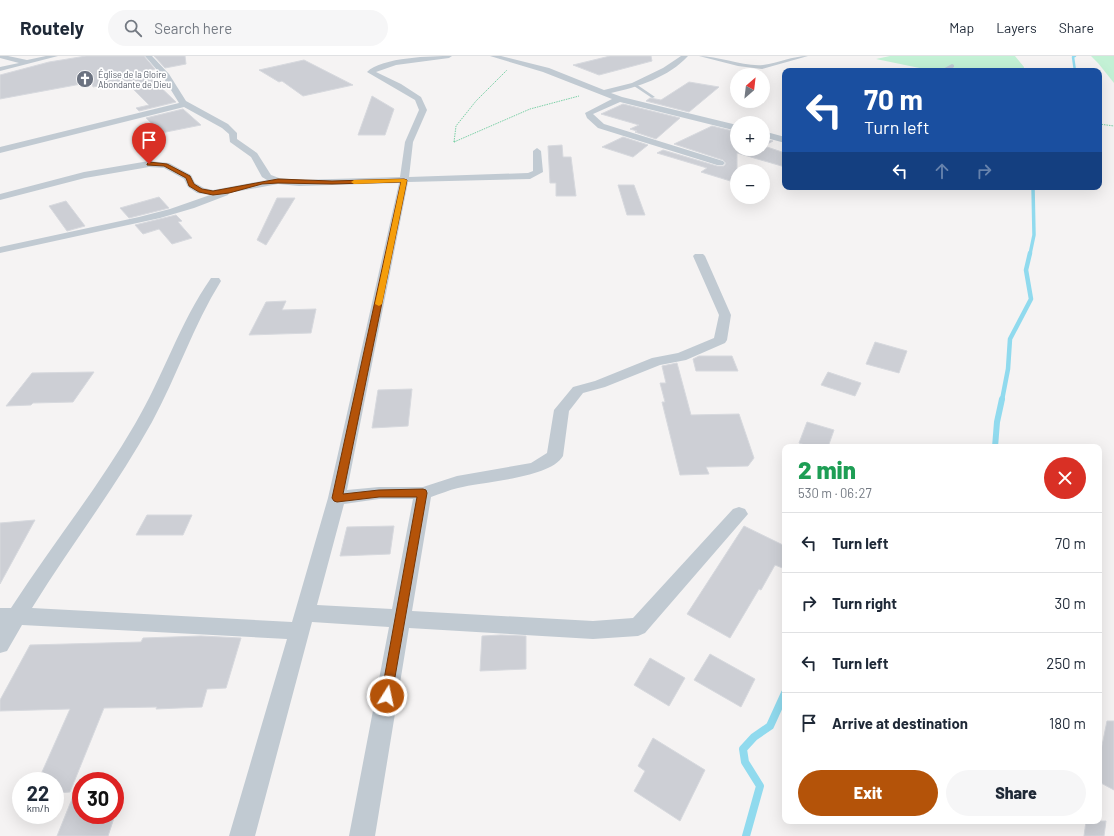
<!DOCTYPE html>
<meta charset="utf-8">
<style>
body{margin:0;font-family:Barlow,sans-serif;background:#f6f6f7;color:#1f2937;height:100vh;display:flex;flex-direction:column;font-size:15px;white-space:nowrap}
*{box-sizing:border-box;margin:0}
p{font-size:13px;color:#747a83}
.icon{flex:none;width:22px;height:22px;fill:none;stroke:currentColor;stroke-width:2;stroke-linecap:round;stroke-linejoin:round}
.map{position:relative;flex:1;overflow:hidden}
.drawer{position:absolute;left:782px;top:388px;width:320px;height:380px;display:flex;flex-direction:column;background:#fff;border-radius:8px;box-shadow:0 4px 16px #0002}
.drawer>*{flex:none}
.top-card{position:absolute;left:782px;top:12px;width:320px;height:122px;border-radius:8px;box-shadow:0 4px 16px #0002;background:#1a4fa0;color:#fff;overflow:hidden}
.needle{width:26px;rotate:28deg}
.fabs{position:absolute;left:730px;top:12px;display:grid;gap:8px}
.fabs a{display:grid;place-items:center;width:40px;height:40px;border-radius:50%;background:#fff;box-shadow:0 4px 16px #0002;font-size:20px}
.speed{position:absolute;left:12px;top:716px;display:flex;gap:8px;font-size:20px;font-weight:700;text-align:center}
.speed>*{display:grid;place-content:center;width:52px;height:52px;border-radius:50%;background:#fff;box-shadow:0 4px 16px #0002;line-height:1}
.speed small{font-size:10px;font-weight:400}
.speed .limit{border:6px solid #d22;background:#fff;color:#111}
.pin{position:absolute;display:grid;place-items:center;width:34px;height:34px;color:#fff;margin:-41px -17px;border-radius:50% 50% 50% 0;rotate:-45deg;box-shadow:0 0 4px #0007}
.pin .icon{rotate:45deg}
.me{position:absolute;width:44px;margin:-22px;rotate:10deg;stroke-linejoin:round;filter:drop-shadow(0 0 3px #0008)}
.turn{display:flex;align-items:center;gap:14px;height:84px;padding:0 16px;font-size:18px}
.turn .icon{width:52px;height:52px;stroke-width:2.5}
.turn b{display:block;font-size:28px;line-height:34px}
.lanes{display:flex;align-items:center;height:38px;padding:0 16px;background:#0003;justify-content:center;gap:20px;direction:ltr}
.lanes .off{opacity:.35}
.round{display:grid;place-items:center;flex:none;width:42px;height:42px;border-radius:21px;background:#f6f6f7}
.overview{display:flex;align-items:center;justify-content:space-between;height:68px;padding:0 16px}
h1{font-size:24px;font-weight:800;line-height:30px;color:#1e9e55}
.primary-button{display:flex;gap:8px;margin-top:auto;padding:8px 16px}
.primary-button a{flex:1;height:46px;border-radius:24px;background:#b45309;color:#fff;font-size:16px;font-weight:800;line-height:46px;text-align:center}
.primary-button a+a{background:#f6f6f7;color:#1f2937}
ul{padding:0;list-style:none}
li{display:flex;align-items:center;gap:12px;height:60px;padding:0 16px;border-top:1px solid #e0e1e3}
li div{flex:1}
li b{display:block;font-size:15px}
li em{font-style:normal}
header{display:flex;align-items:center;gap:24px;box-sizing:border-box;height:56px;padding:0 20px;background:#fff;border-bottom:1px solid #e0e1e3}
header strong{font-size:19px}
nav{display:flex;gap:22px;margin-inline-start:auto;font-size:14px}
.search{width:280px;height:36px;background:#f6f6f7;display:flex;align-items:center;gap:10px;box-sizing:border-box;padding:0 14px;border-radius:22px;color:#747a83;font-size:15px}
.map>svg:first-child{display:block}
.green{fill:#c3f1d5}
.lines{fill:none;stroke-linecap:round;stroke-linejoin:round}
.stream-far4{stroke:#90daee;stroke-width:2.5}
.stream-far3{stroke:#90daee;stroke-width:3.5}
.stream-far2{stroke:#90daee;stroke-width:4.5}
.stream-far1{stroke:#90daee;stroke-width:6}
.stream{stroke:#90daee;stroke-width:8}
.building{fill:#cdcfd5;stroke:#d7d9de}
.path-far1{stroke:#7ad0a6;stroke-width:1;stroke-dasharray:1.5 1;stroke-linecap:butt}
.path{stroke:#7ad0a6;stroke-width:1.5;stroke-dasharray:2 1.5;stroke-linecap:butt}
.lane{fill:#c1cad2;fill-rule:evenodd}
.street{fill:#c1cad2;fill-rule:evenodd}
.route{fill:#b45309;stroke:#753606}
.slow{fill:#f59e0b}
.labels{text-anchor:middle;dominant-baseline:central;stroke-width:3.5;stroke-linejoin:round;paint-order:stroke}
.far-worship-label{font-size:9px;fill:#5b616d;stroke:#fff;text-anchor:start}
</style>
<header>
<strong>Routely</strong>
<div class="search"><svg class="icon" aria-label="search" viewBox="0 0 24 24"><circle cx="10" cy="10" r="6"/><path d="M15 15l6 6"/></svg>Search here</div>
<nav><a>Map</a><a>Layers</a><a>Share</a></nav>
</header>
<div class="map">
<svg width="1114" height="780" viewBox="0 0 1114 780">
<rect width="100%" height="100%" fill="#f5f3f3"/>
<path class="green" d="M890,0H1015L1024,11V15H934L876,3Z
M1091,0H1114V27L1098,7Z"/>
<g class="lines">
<path class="stream-far4" d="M1075,0L1073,1L1075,15"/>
<path class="stream-far3" d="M1030,198L1034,179L1033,131"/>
<path class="stream-far2" d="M1002,344L1008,313L1010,283L1031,243L1026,214L1030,197"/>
<path class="stream-far1" d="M995,391L997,366L1002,343"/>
<path class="stream" d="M746,780L760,730L745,706L743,693L754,681L770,670L785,637"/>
</g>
<path class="building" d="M86,0H144L155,13L147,15L153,20L150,21L176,46L139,55L136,52L149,49L125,25L93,31L92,26L0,43V19L49,6Z
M154,0H185L186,8L165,12Z
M610,0H651L652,5L599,19L573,9Z
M304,4L353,29L303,40L282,25L279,26L259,14Z
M689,26L719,31L689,56L646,45L650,42L661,44Z
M372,40L394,53L385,79H358Z
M623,48L680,62L656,83L635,76L637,75L630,73L639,69L601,58Z
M183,53L201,69L161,77L146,62Z
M712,70L737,76V93H763V83L773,85L764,90L785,97V111L737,97V127L701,116L707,112L657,97L663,94L717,110H724L726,107L723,104L674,88Z
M623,81L648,89L633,101L602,91Z
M562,89L563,101H571L576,140H556V127H550L548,90Z
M618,129H634L645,159H627Z
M159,141L169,152L129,162L120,152Z
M277,142H295L266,189L257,184Z
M66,145L85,170L67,175L49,150Z
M176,159L182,165L178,166L192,182L172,188L159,173L143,178L135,169Z
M286,245L282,254L316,253L311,277L249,279L266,246Z
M875,286L907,295L899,317L866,308Z
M699,300H732L738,315H696L693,303Z
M677,307L691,359L739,358L754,402L748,410L706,411L709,418L680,419L662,346H665L660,327H666L662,310Z
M94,316L73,346L33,347L31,349L6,350L32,317Z
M828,316L861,327L855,340L821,329Z
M412,333L408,370L372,372L378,334Z
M807,366L834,374L828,391H811L799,387Z
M147,459H192L183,479H136Z
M35,464L0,528V467Z
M394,470L390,498L340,500L347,471Z
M744,470L785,490V513L775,509L761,534L759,533L730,582L687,558Z
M501,579L526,580V613L480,615L482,580Z
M201,580L241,582L226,632L207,633L202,651L156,653L157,651L104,652L70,736L55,737V725H38L70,653L0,655V644L30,589L141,586L143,582Z
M710,598L755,623L741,651L694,624Z
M650,602L685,622L669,650L634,629Z
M1107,665H1114V734L1099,726V704Z
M653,682L705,714L680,765L634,735L645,715L638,710Z
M80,723L81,759H115L108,780H57Z
M1086,765H1106L1104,780H1084Z"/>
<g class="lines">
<path class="path-far1" d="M1099,68L1114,70
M454,86L530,53L579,40
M454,86L456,70L476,45L507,14"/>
<path class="path" d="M454,86L455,85"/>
<path class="lane" d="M634,28H636L655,41L652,42L634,30Z"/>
<path class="street" d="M0,0H8L27,4L46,0H58L0,15V11L19,7L0,2Z
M145,0H152L169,18L186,45L228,68L237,77V83L257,97L271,119L279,122L299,124L400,121L405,86L419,54L415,44L367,16C382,1 432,0 452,0L449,2L396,9L376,16L401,28L421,41L427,54L413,86L409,121L528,117L533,115V95L537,92L541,95L543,116L530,123L408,126L347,434L379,431H423L457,420L531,407L547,397L554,354L573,331L595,325L652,302L678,297L714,282L719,259L693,200L695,198H703L705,200L731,259L727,284L725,287L686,304L660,309L605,331L583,337L569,355L563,400C549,423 483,425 458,432C449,434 440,438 431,441L412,555L593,565L633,562L733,453L739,451L745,453L748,458L645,577L638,580L593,583L409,572L375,780H349L389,571L312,566L255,780H229L287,583L22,569L7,595L0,597V552H11C51,490 98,432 135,368C163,321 179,268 211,222H219L221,225C193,270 177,320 152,366C116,431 71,489 32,552L292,566L328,442L399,127L299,130L278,128L229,137L228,139L194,152L160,162L0,197V191L139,161L170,153L210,139L197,137L188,131L184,123L164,112L149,111L85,122L0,144V138L84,116L149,105L169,107L191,119L195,127L204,132L213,134L267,124L262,121L251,101L230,86L229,78L222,72L184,51L0,97V91L179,47L163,21ZM379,443H413L392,553L317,549L344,448Z
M490,0H501L549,12L604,34L632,27L663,12L681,0H688C669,21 638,31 611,37L622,41L737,69V75L620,46L593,58L604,68L723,105L725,107L723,109H717L598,72L587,62L585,57L612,43L543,16Z
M699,0C719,0 744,11 763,9C779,7 792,0 808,0L762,13L738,10Z
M952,8L954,9V11L948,15H939Z
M763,75L785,81V87L763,81Z"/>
</g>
<path class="route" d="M149,106L167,108L190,120L194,128L202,133L213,135L278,123L332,125L404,123L407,124L343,438L379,434L423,433L426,434L427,437L391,644L387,646L383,644L381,640L417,441H379L337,446L334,445L332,442L401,126L332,128L278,127L262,128L229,137L213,139L199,136L189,130L186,122L164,110L147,109V108Z"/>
<path class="slow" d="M404,123L407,124L382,248L379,250L375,248L401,126L354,128L351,126L354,124Z"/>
<defs>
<symbol id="church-disc" viewBox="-11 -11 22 22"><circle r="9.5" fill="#6b7280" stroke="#fff"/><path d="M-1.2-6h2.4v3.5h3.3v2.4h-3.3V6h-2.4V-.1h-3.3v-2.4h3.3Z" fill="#fff"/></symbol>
</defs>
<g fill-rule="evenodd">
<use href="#church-disc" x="75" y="13" width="20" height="20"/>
</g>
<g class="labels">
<g class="far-worship-label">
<text x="98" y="18">Église de la Gloire<tspan x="98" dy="10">Abondante de Dieu</tspan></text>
</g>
</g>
</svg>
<div class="fabs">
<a><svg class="needle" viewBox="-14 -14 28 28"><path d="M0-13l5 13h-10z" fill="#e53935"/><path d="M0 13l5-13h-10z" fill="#747a83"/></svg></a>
<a>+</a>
<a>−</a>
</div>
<div class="speed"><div>22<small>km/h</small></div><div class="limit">30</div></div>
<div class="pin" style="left:149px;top:108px;background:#d93025"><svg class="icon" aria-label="arrive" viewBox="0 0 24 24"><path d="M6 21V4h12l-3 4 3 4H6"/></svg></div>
<svg class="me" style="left:387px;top:640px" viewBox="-20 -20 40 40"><circle r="17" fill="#b45309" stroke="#fff" stroke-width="3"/><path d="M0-11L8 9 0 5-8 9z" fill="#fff"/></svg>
<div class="top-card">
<div class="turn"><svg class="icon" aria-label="left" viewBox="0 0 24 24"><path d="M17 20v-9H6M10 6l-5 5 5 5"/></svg><div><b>70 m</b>Turn left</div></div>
<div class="lanes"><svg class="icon" aria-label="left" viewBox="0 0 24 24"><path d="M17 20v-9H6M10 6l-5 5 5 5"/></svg><svg class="icon off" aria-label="ahead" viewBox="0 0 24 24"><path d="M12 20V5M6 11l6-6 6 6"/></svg><svg class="icon off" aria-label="right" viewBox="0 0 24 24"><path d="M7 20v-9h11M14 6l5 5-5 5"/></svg></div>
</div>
<section class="drawer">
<div class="overview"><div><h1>2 min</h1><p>530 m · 06:27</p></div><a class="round" style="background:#d93025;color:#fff"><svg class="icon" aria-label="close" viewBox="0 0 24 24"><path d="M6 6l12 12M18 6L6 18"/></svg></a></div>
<ul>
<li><svg class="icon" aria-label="left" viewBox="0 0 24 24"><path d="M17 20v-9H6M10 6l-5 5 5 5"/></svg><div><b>Turn left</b></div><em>70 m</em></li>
<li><svg class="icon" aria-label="right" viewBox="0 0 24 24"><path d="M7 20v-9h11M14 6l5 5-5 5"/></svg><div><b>Turn right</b></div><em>30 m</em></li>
<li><svg class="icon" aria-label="left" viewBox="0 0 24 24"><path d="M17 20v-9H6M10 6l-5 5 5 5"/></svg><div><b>Turn left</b></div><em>250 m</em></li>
<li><svg class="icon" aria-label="arrive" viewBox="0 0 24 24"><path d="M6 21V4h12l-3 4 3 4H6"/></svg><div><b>Arrive at destination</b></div><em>180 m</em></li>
</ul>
<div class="primary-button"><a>Exit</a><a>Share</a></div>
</section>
</div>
